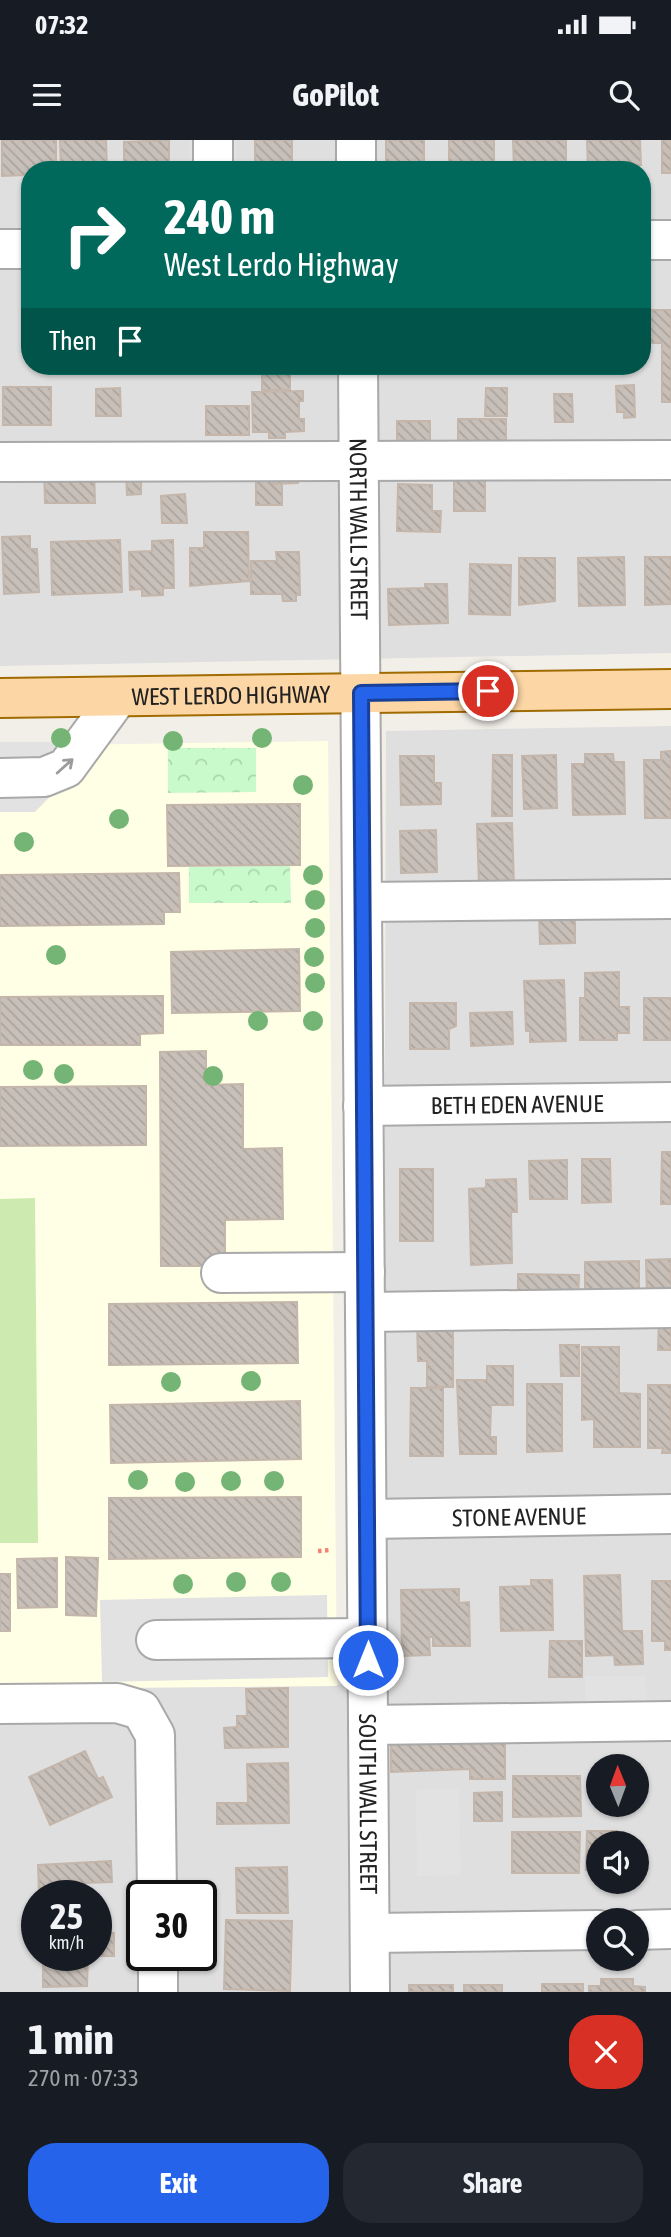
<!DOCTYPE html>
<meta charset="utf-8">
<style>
body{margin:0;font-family:"Asap Condensed",sans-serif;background:#242831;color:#f1f3f6;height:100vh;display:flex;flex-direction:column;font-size:26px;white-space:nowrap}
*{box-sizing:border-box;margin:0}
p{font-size:23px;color:#9ea1a6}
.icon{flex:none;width:38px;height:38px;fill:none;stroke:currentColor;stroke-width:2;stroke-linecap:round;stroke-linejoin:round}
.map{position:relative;height:1852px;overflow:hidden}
.side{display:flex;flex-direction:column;background:#171b24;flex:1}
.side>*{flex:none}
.banner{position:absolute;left:21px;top:21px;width:630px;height:214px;border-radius:28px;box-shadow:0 2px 5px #0004;background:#00695c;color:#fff;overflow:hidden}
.needle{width:46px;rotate:359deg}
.controls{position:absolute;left:586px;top:1614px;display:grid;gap:14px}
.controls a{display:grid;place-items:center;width:63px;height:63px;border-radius:50%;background:#171b24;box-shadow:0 2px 5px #0004;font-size:35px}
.speed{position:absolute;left:21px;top:1740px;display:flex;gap:14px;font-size:35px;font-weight:700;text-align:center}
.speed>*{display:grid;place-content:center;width:91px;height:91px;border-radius:50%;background:#171b24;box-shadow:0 2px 5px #0004;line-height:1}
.speed small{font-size:18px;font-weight:400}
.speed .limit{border:4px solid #111;border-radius:10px;background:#fff;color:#111}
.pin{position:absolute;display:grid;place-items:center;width:60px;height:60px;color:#fff;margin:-30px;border:4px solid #fff;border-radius:50%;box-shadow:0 2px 7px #0007}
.me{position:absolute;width:77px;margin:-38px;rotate:0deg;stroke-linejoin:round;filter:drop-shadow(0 0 5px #0008)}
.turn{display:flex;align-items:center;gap:24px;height:147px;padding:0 28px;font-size:32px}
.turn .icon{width:91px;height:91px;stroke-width:2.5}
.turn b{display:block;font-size:49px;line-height:60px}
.then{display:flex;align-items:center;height:66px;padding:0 28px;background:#0003;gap:14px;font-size:26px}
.round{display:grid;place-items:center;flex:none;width:74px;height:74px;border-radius:28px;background:#242831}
.headline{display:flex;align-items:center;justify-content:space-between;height:119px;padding:0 28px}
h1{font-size:42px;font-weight:700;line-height:52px}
.cta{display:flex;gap:14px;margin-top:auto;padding:14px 28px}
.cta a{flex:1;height:80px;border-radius:28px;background:#2563eb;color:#fff;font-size:28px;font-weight:700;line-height:80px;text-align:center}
.cta a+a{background:#242831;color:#f1f3f6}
.status{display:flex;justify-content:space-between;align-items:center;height:49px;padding:0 35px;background:#171b24;direction:ltr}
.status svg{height:19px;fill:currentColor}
header{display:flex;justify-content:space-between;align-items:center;height:91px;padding:0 28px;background:#171b24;font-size:32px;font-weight:700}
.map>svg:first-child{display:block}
.residential{fill:#e0dfdf;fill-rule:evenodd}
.education{fill:#ffffe5}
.grass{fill:#cdebb0}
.park{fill:url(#park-crowns)}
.parking{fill:#e2e2e2}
.building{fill:url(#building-back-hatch);stroke:#c4b6ab;stroke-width:2}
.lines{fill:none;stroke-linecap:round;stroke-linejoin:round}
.minor-casing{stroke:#a9a9a9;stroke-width:42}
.major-casing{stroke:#a06b00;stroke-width:42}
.path{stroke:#fa8072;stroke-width:4.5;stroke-dasharray:3.5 3.5;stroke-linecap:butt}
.minor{stroke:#fff;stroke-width:38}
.major{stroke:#fcd6a4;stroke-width:38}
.tree{fill:#74b475}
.oneway{stroke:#9c9c9c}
.route-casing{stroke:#184099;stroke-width:18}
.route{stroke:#2563eb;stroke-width:12}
.labels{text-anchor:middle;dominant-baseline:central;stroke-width:5;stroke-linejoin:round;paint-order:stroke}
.street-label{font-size:24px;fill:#222;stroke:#fff}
</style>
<div class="status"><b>07:32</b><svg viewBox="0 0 49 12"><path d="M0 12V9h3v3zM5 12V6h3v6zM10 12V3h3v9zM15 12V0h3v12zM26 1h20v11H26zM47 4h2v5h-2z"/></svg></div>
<header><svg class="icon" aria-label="menu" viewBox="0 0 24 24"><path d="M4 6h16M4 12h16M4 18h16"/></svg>GoPilot<svg class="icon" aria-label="search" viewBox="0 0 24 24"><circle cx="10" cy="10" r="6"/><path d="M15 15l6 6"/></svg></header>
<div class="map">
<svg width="671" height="1852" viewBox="0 0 671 1852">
<defs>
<pattern id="park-crowns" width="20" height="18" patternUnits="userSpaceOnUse" patternTransform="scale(1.75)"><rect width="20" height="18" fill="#c8facc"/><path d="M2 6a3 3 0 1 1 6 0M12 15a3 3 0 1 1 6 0" fill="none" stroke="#acd6af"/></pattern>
<pattern id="building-back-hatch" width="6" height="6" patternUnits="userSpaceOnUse" patternTransform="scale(1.75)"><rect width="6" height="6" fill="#c7bfb8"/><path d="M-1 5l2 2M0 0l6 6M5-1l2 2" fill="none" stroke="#aba49e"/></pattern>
</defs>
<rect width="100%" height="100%" fill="#f2efe9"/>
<path class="residential" d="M0,0H671V513L0,526ZM30,30H642V226H30Z
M671,586V1852H0V1549L383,1544L386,591ZM598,1626H637V1664H598ZM598,1703H637V1741H598ZM37,1755H96V1815H37ZM142,1755H201V1815H142ZM598,1780H637V1818H598Z"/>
<path class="education" d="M328,601L337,1546L0,1549V606Z"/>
<path class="grass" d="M35,1058L38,1403H0V1059Z"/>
<path class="park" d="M168,608H256V652L168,653Z
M290,726L291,763H189V727Z"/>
<path class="parking" d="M189,0H237V30H189Z
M0,602H103L35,672H0Z
M327,1455L328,1537L102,1542L100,1460Z
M585,1536H646L647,1568L585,1570Z
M459,1649L461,1735L417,1736L416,1650Z"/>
<path class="building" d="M2,0H56V30H30V43L27,35L2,36Z
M60,0H106L107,30H61Z
M169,0V30H124V2Z
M255,0H292V30H255Z
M386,0H424V30H386Z
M449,0H494V28L449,30Z
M513,0H566V27L514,30Z
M587,0H640L641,25H624V30H588Z
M662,0H671V33H662Z
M647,170H671V262H662V203H646Z
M262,226H290V250H262Z
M510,226H557V232H510Z
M634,245L635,277L624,278V272H617L616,246Z
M3,247H51V285H3Z
M120,248L121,276H96V249Z
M486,248H507V276H485Z
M303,251V261H299V279H304V291L285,292V298H269V292H253L252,252Z
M554,254H572L573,282H555Z
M206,266H249V295H206Z
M458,279H506V310L458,309Z
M397,281H430V311H397Z
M297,323L298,343L273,344L272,325Z
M94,328L95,363H45L44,329Z
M126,335H141V354L127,355Z
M454,338H485V371H454Z
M256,341H282V365H256Z
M398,344L432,345V371H441L440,392L397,391Z
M185,354L187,383H162L161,356Z
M204,392H248L249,441L190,446V408H204Z
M30,396V409H37L39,452L4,454L2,397Z
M120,400L122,452L52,455L51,402Z
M173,400L174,448H163V455L142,456V449L130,450L129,412L152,411V401Z
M276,412H299L300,455H296V461H283L282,454H251V421H277Z
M624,417L625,465L579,466L578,418Z
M645,417H671V464L645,465Z
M519,418H555V461L519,465Z
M470,424L511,425L510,475L469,474Z
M425,444H447L448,483L389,485L388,449L425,448Z
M671,611V678H645L644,620H661V612Z
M585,614H613L614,622H624L625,674L573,675L572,624H585Z
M493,615H512V676H492Z
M556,615L557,668L524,669L522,616Z
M400,616H434V643H441V664L401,665Z
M295,664H300V725L168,726L167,665Z
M512,683L514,746L479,747L477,684Z
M436,690L437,732L401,733L400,691Z
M179,733L180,772H164V784L0,786V735Z
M575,772V803L540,804L539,773Z
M299,809L300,871L172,873L171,812Z
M619,832V867H629V893H617V900H580V858H585V833Z
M564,840L566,901L530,902V891H526L524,841Z
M163,856V893L140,894V905H0V857Z
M644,858H671V900H644Z
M410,863H456V886L449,889V909H410Z
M512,872L513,904L471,906L470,873Z
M206,911V945L243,944V1009L282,1008L283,1079L225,1080V1126H161L160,912Z
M146,946V1005L0,1006V947Z
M662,1012H671V1064H661Z
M582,1019H610L611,1062L582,1063Z
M567,1020V1059H530L529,1021Z
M400,1029H433V1101H400Z
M516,1039L517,1072H511L512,1123L471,1125L469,1049L486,1048V1040Z
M671,1119V1159H647L646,1120Z
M639,1121V1161L585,1162V1122Z
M518,1134L579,1135L578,1162H518Z
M297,1162L298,1223L109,1225V1164Z
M659,1176L671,1177V1210H658Z
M417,1185H453V1247H427V1221H418Z
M560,1205H579V1236H561Z
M582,1207H619V1253L640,1254V1307H594V1279L582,1280Z
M487,1226H513V1265H491L490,1297H496V1314H460L457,1240H487Z
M527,1244H562V1311L527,1312Z
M648,1245H671V1313H662L663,1308H648Z
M411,1248H443V1316H410Z
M300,1261L301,1319L111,1323L110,1265Z
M301,1357V1417L109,1419V1358Z
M66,1417L98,1418L96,1476L66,1475Z
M57,1418V1467L18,1468L17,1419Z
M0,1434H10V1491H0Z
M620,1435L622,1491H642L643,1524L615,1525L614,1515L586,1516L584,1436Z
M531,1440H552L553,1490L501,1491L500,1447L531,1446Z
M652,1441H671V1510H665V1501H652Z
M459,1449V1463L469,1462L470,1506H433V1497H429L430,1515L402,1516L401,1450Z
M550,1501H582V1537H549Z
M288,1548V1607L225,1608L224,1588L237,1587V1576H247L246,1549Z
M391,1599H505V1639H470V1629L391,1632Z
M85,1611L98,1639L103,1637L112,1657L50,1685L29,1637Z
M288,1623L289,1683L217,1684V1663H248L247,1624Z
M513,1636H580L581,1676L513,1677Z
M502,1652V1681H474V1653Z
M587,1691H617V1703H598V1731L586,1730Z
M512,1692H580L579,1733H512Z
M111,1721L112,1742L85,1743L86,1755H39L38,1725Z
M287,1727L288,1773H237L236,1728Z
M226,1780L292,1781L290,1851L224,1849Z
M96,1793H114V1816H88L87,1846L43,1847V1815H96Z
M601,1839H633V1846L645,1847V1852H589V1846H601Z
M542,1844H583V1852H542Z
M409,1845H453V1852H409Z
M464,1845H502V1852H464Z"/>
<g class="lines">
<defs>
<g id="minor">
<path d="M213,0V30"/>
<path d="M356,0V30"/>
<path d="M642,100H671"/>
<path d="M0,109H30"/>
<path id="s1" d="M358,226L370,1852"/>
<path d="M0,322L671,320"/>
<path d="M0,638L44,637L66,628L118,557"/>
<path d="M362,762L671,759"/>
<path id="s2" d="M363,966L671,962"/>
<path d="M221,1133L365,1132"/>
<path d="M365,1172L671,1168"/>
<path id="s3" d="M367,1379L671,1374"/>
<path d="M156,1500L368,1498"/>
<path d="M0,1564L117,1563L141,1570L155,1595L157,1755"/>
<path d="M368,1585L671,1581"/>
<path d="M637,1790L671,1789"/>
<path d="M370,1793L598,1790"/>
<path d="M158,1815V1852"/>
</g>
<g id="major">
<path id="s4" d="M0,558L671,549"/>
</g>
</defs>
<use href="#minor" class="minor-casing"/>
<use href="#major" class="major-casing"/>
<path class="path" d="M318,1411L330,1410"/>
<use href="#minor" class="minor"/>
<use href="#major" class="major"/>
</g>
<g class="tree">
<circle cx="61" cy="598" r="10"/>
<circle cx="262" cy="598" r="10"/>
<circle cx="173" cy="601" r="10"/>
<circle cx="303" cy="645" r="10"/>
<circle cx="119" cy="679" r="10"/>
<circle cx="24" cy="702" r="10"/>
<circle cx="313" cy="735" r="10"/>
<circle cx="315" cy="760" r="10"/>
<circle cx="315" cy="788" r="10"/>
<circle cx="56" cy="815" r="10"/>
<circle cx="314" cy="817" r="10"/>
<circle cx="315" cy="843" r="10"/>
<circle cx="258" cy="881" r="10"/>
<circle cx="313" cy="881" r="10"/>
<circle cx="33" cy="930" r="10"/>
<circle cx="64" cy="934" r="10"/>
<circle cx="213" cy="936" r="10"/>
<circle cx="251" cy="1241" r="10"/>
<circle cx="171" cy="1242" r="10"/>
<circle cx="138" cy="1340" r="10"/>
<circle cx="231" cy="1341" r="10"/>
<circle cx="274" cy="1341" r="10"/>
<circle cx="185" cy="1342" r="10"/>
<circle cx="236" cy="1442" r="10"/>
<circle cx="281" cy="1442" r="10"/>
<circle cx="183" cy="1444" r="10"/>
</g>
<defs><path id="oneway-shaft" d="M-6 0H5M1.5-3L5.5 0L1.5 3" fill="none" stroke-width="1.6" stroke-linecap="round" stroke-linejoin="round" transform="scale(1.75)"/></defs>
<use class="oneway" href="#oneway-shaft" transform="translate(65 626) rotate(-42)"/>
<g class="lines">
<defs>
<path id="route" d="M368,1520L361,553L488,551"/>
</defs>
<use href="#route" class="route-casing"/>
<use href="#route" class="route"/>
</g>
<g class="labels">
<g class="street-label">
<text stroke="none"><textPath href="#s1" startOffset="163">NORTH WALL STREET</textPath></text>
<text stroke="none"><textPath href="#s4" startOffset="231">WEST LERDO HIGHWAY</textPath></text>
<text stroke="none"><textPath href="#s2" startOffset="154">BETH EDEN AVENUE</textPath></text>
<text stroke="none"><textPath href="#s3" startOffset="152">STONE AVENUE</textPath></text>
<text stroke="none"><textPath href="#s1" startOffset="1438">SOUTH WALL STREET</textPath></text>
</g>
</g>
</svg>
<div class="controls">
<a><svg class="needle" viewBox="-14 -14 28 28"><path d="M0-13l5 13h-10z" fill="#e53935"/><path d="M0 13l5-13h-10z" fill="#9ea1a6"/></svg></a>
<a><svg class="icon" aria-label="sound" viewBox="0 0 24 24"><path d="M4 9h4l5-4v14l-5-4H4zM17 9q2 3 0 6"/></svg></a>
<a><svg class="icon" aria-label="search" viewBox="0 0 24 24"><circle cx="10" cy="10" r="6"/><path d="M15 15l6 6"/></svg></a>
</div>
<div class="speed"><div>25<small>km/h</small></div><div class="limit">30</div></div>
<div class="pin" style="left:488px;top:551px;background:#d93025"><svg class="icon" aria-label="arrive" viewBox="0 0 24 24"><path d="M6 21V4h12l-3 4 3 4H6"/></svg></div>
<svg class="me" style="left:368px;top:1520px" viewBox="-20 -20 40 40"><circle r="17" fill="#2563eb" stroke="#fff" stroke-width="3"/><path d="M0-11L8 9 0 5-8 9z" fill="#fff"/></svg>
<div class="banner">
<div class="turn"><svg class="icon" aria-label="right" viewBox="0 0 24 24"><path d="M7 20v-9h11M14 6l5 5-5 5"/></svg><div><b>240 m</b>West Lerdo Highway</div></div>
<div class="then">Then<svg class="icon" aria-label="arrive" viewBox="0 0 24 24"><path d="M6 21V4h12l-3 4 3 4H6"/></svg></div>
</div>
</div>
<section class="side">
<div class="headline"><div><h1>1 min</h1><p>270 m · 07:33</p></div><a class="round" style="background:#d93025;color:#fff"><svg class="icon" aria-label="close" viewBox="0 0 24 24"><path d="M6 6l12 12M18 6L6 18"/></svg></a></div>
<div class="cta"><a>Exit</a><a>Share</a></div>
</section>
